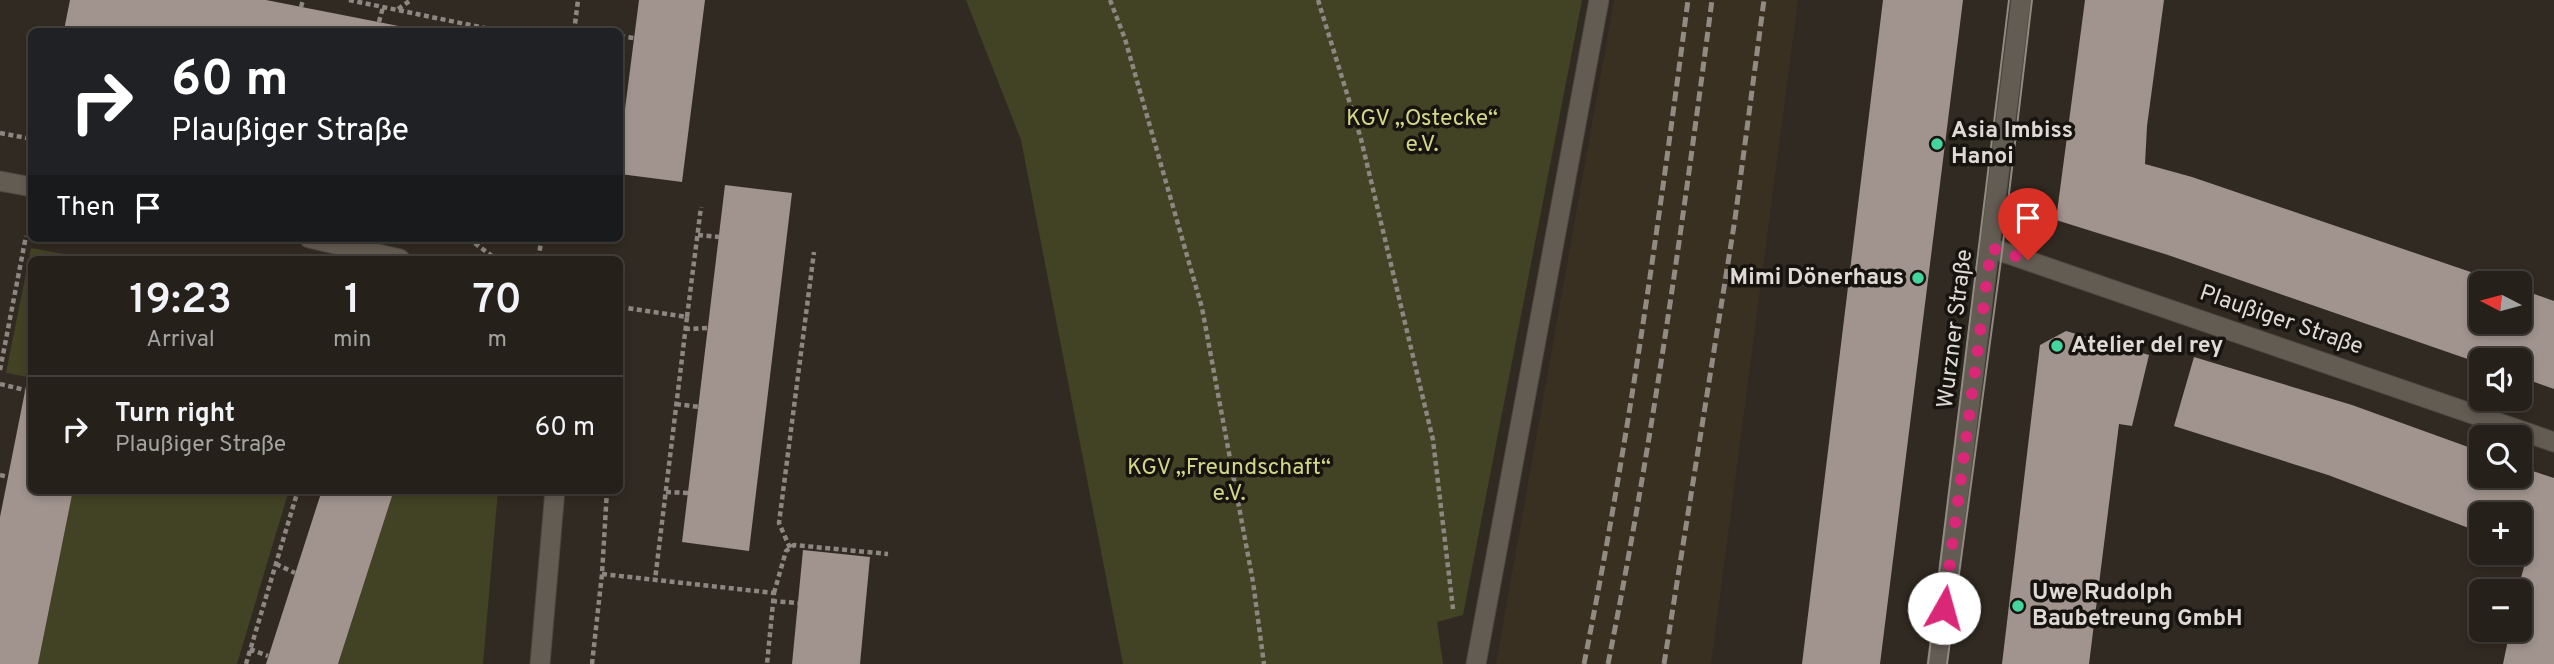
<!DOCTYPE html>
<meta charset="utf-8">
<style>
body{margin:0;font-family:Overpass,sans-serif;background:#312d27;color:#f1f3f6;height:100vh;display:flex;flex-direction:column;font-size:26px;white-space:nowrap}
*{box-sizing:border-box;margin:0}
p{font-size:23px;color:#a3a3a2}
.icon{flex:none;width:38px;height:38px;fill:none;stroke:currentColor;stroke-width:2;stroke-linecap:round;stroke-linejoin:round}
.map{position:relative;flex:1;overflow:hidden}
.details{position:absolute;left:28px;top:256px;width:595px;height:238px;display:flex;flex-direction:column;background:#25201a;border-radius:10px;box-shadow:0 4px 10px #0003,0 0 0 2px #423e39}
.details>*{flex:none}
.guide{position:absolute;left:28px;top:28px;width:595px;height:214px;border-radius:10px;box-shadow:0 4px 10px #0003,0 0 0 2px #423e39;background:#202124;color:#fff;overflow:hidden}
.needle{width:46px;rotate:276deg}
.buttons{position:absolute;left:2469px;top:271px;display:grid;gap:14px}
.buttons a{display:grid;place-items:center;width:63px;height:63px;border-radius:10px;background:#25201a;box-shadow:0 4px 10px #0003,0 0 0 2px #423e39;font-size:35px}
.pin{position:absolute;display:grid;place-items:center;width:60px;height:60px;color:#fff;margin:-72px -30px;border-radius:50% 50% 50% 0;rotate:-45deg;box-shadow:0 0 7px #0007}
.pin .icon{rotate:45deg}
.me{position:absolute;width:77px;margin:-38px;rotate:7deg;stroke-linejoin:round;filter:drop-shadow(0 0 5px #0008)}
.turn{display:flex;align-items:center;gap:24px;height:147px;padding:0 28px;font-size:32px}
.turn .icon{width:91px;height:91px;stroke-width:2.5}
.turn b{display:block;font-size:49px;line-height:60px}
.then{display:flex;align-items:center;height:66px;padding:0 28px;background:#0003;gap:14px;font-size:26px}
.eta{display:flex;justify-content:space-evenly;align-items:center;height:119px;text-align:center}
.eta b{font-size:42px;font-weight:600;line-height:49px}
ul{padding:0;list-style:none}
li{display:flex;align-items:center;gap:21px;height:105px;padding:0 28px;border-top:2px solid #423e39}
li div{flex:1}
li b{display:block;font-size:26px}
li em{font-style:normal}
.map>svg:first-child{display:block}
.built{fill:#3a3022}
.green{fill:#424325}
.building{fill:#a1948f}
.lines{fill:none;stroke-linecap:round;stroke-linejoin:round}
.service-casing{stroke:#4c4740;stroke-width:21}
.minor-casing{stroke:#4c4740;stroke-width:21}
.tertiary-casing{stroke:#4c4740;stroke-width:21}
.secondary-casing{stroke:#4c4740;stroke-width:21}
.path{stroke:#8d8781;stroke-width:4.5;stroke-dasharray:5 3.5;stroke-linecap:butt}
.service{stroke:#635c53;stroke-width:19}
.minor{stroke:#635c53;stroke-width:19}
.tertiary{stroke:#635c53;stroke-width:19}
.secondary{stroke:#635c53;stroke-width:19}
.tram{stroke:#918b84;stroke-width:2}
.rail{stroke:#918b84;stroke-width:5;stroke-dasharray:10 5;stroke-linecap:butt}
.route{stroke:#db2777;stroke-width:12;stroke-dasharray:0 21.6}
.poi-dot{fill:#43d4a0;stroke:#171410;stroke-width:2.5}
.labels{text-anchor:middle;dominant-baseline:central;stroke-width:7;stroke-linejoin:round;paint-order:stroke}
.park-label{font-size:23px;fill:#d2d687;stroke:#171410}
.poi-label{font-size:23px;font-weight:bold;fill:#dfdad5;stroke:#171410;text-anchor:start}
.street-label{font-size:23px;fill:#dfdad5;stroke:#171410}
</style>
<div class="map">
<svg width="2554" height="664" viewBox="0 0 2554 664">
<rect width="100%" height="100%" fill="#312a22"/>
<path class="built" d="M1614,0H1798L1711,664H1496Z"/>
<path class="green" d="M966,0H1582L1463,615L1437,622L1443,664H1123L1021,140Z
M31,248L91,259H32V360L28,377L6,373Z
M73,490H289L237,664H38Z
M394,490H498L483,664H338Z"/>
<path class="building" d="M70,0H266L419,30L69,32L64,30Z
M639,0H705L682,182L620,174V148Z
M1883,0H1963L1880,664H1802Z
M2085,0H2164L2147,126L2145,164L2192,177L2503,283L2482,284V322H2520V289L2554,301V389L2520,377V360H2482V364L2168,255L2056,220Z
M725,185L792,193L749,551L682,542Z
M2066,331L2149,355L2132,426L2119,424L2089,664H2002L2040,345Z
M2194,357L2352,405L2482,452V476H2520V467L2554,478V664H2503L2510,630H2520V592H2517L2529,549L2520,547V514H2482V533L2328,475L2174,426Z
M30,366L32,490H73L38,664H0V517Z
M322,490H394L338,664H266Z
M803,550L870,557L860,664H792Z"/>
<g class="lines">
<defs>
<path id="service" d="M1476,664L1599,0"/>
<path id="minor" d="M1991,248L2554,442"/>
<path id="tertiary" d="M0,181L32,187
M309,238L400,259
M540,664L555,490"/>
<path id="secondary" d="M1937,664L2021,0"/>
</defs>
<use href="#service" class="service-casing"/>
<use href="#minor" class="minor-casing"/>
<use href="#tertiary" class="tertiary-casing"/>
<use href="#secondary" class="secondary-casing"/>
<path class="path" d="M349,0L504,32
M1110,0L1125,39L1202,308L1253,582L1264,664
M1318,0L1361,139L1433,440L1453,609
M301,7L303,0
M398,9L411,0
M379,22L383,7
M574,32L578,0
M620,36L634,38
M620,127H622
M0,133L32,139
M698,235L719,237
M468,238L496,259
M538,259L542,238
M620,307L687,317L655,580
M687,317L701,207
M685,329L708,328
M0,370L26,236
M0,384L25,390
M676,404L699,407
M0,475L8,477
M666,492L688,493
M790,548L779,523L814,252
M276,564L295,573
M602,574L774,593L767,664
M774,593L786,551L794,545L888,554
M772,601L798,603
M250,649L268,656
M246,664L298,490
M592,664L602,574L607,490"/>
<use href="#service" class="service"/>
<use href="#minor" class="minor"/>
<use href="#tertiary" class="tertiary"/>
<use href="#secondary" class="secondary"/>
<path class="tram" d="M1928,664L2009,0
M1947,664L2002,252L2032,0"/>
<path class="rail" d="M1584,664C1628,444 1659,222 1688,0
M1608,664C1652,444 1683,222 1712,0
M1664,664L1735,219L1764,0"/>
</g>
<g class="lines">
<path class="route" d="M1944,608L1991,248L2028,260"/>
</g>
<g class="poi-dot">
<circle cx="1937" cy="144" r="7"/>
<circle cx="1918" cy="278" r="7"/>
<circle cx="2057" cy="346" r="7"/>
<circle cx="2018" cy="606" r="7"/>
</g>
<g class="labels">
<g class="park-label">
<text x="1422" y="119">KGV „Ostecke“<tspan x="1422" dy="26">e.V.</tspan></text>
<text x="1229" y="468">KGV „Freundschaft“<tspan x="1229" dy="26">e.V.</tspan></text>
</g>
<g class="poi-label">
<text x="1951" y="131">Asia Imbiss<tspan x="1951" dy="26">Hanoi</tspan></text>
<text x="1904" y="278" text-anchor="end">Mimi Dönerhaus</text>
<text x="2071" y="346">Atelier del rey</text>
<text x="2032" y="593">Uwe Rudolph<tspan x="2032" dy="26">Baubetreung GmbH</tspan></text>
</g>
<g class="street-label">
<text transform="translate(2281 321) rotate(19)">Plaußiger Straße</text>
<text transform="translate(1956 329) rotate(-83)">Wurzner Straße</text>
</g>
</g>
</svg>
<div class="buttons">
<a><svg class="needle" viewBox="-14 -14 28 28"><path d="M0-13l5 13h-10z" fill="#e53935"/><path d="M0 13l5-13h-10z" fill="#a3a3a2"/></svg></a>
<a><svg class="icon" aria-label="sound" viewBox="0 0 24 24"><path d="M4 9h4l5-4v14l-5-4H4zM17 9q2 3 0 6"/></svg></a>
<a><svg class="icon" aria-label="search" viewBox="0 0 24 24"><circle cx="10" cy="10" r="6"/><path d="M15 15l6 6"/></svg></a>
<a>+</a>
<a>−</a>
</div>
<div class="pin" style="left:2028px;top:260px;background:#d93025"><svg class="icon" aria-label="arrive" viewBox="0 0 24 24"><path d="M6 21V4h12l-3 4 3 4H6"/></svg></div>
<svg class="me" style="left:1944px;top:608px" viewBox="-20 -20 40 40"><circle r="19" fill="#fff"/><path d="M0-13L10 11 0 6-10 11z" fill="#db2777"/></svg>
<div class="guide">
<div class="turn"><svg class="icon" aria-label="right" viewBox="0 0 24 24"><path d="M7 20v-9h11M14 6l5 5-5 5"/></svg><div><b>60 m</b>Plaußiger Straße</div></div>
<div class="then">Then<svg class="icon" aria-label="arrive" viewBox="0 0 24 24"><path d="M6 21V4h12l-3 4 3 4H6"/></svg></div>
</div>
<section class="details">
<div class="eta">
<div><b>19:23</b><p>Arrival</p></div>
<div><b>1</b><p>min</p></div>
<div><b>70</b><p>m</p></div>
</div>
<ul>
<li><svg class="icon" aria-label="right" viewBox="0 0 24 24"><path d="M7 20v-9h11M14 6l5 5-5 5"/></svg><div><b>Turn right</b><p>Plaußiger Straße</p></div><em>60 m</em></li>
</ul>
</section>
</div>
